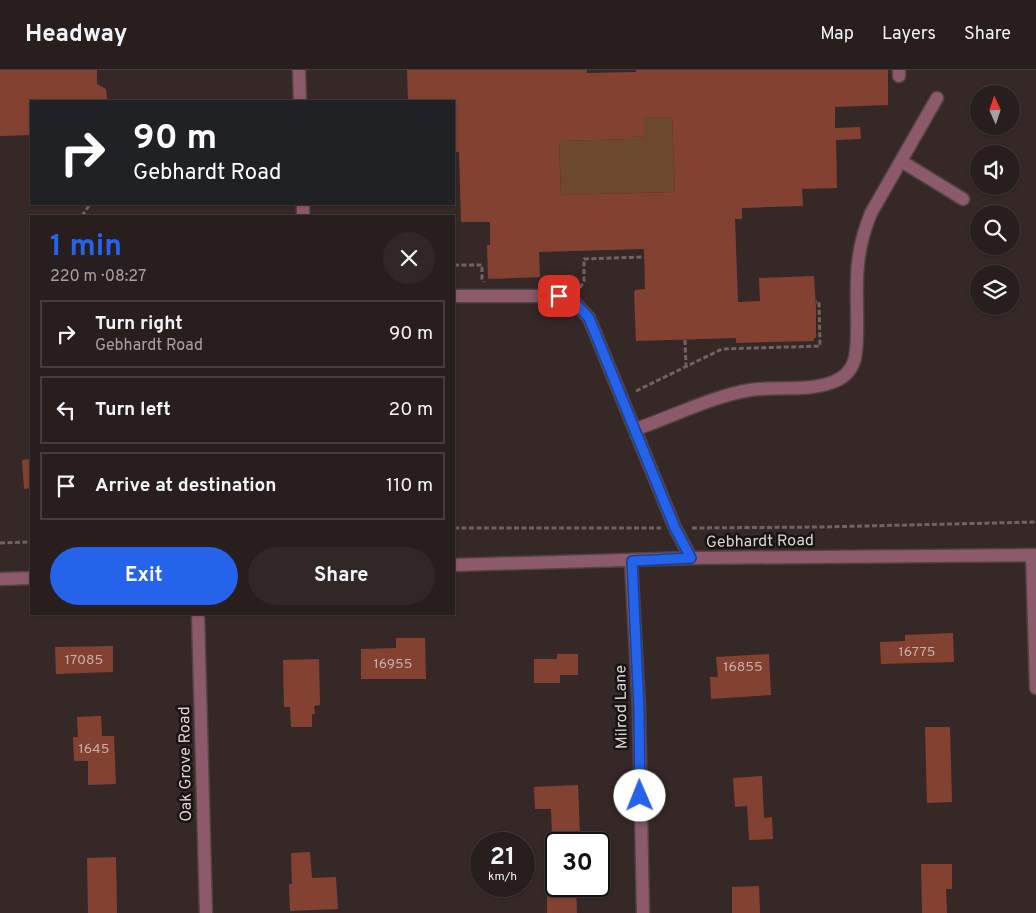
<!DOCTYPE html>
<meta charset="utf-8">
<style>
body{margin:0;font-family:Overpass,sans-serif;background:#312727;color:#f1f3f6;height:100vh;display:flex;flex-direction:column;font-size:19px;white-space:nowrap}
*{box-sizing:border-box;margin:0}
p{font-size:16px;color:#a5a2a4}
.icon{flex:none;width:28px;height:28px;fill:none;stroke:currentColor;stroke-width:2;stroke-linecap:round;stroke-linejoin:round}
.map{position:relative;flex:1;overflow:hidden}
.side{position:absolute;left:30px;top:145px;width:425px;height:400px;display:flex;flex-direction:column;background:#291e1e;border-radius:0px;box-shadow:0 1px 4px #0004,0 0 0 1px #453c3c}
.side>*{flex:none}
.banner{position:absolute;left:30px;top:30px;width:425px;height:105px;border-radius:0px;box-shadow:0 1px 4px #0004,0 0 0 1px #453c3c;background:#202124;color:#fff;overflow:hidden}
.needle{width:32px;rotate:357deg}
.tools{position:absolute;left:970px;top:15px;display:grid;gap:10px}
.tools a{display:grid;place-items:center;width:50px;height:50px;border-radius:50%;background:#291e1e;box-shadow:0 1px 4px #0004,0 0 0 1px #453c3c;font-size:25px}
.speed{position:absolute;left:470px;top:762px;display:flex;gap:10px;font-size:25px;font-weight:700;text-align:center}
.speed>*{display:grid;place-content:center;width:65px;height:65px;border-radius:50%;background:#291e1e;box-shadow:0 1px 4px #0004,0 0 0 1px #453c3c;line-height:1}
.speed small{font-size:12px;font-weight:400}
.speed .limit{border:2px solid #111;border-radius:8px;background:#fff;color:#111}
.pin{position:absolute;display:grid;place-items:center;width:42px;height:42px;color:#fff;margin:-21px;border-radius:10px;box-shadow:0 2px 8px #0006}
.me{position:absolute;width:55px;margin:-28px;rotate:359deg;stroke-linejoin:round;filter:drop-shadow(0 0 4px #0008)}
.turn{display:flex;align-items:center;gap:18px;height:105px;padding:0 20px;font-size:22px}
.turn .icon{width:65px;height:65px;stroke-width:2.5}
.turn b{display:block;font-size:35px;line-height:42px}
.round{display:grid;place-items:center;flex:none;width:52px;height:52px;border-radius:26px;background:#312727}
.headline{display:flex;align-items:center;justify-content:space-between;height:85px;padding:0 20px}
h1{font-size:30px;font-weight:700;line-height:38px;color:#2563eb}
.primary-button{display:flex;gap:10px;margin-top:auto;padding:10px 20px}
.primary-button a{flex:1;height:58px;border-radius:30px;background:#2563eb;color:#fff;font-size:20px;font-weight:700;line-height:58px;text-align:center}
.primary-button a+a{background:#312727;color:#f1f3f6}
ul{padding:0;list-style:none}
li{display:flex;align-items:center;gap:15px;height:68px;margin:0 10px 8px;padding:0 10px;border:2px solid #453c3c;border-radius:0px}
li div{flex:1}
li b{display:block;font-size:19px}
li em{font-style:normal}
header{display:flex;align-items:center;gap:30px;box-sizing:border-box;height:70px;padding:0 25px;background:#291e1e;border-bottom:1px solid #453c3c}
header strong{font-size:24px}
nav{display:flex;gap:28px;margin-inline-start:auto;font-size:18px}
.map>svg:first-child{display:block}
.green{fill:#6c482f}
.building{fill:#834231;fill-rule:evenodd}
.lines{fill:none;stroke-linecap:round;stroke-linejoin:round}
.minor-casing{stroke:#524343;stroke-width:15}
.path{stroke:#716363;stroke-width:3;stroke-dasharray:5 2.5;stroke-linecap:butt}
.minor{stroke:#8c5a6b;stroke-width:12}
.route-casing{stroke:#184099;stroke-width:12}
.route{stroke:#2563eb;stroke-width:9}
.labels{text-anchor:middle;dominant-baseline:central;stroke-width:5;stroke-linejoin:round;paint-order:stroke}
.number-label{font-size:14px;fill:#c6afaa}
.street-label{font-size:16px;fill:#ddd3d3;stroke:#191313}
</style>
<header>
<strong>Headway</strong>
<nav><a>Map</a><a>Layers</a><a>Share</a></nav>
</header>
<div class="map">
<svg width="1036" height="843" viewBox="0 0 1036 843">
<rect width="100%" height="100%" fill="#372828"/>
<path class="green" d="M672,47L675,122L561,125L559,71L630,69L631,67L644,66V48Z"/>
<path class="building" d="M0,0H97V14L106,19L107,29L105,31H31V65L0,66Z
M407,0H587V3L636,2V0H888V35L835,37V58L860,57L861,69L836,70L837,118L802,119L803,136L742,138V149H735L738,232L760,231L759,208L814,206L816,238V268H814V271L736,273V268L636,271L634,223L635,220L645,219L644,179L539,182L540,207L488,209L487,175H490V152H461L459,82H454V31H408ZM672,47L675,122L561,125L559,71L631,69V67L644,66V48Z
M31,389V418L24,419L22,390Z
M953,563L954,592L881,594L880,572L905,571V565Z
M396,568H425L426,609H361V579L396,578Z
M113,576V602L56,604L55,577Z
M557,584H578V605H560V613H534V589H557Z
M769,584L771,625L711,629L710,607H718L716,587Z
M319,589L320,635L314,636L315,644H312V657H291L290,637H284L283,590Z
M101,646L102,666H114L116,714L88,715V691H74L73,667H78L77,647Z
M925,657H950L952,732L927,733Z
M762,706L764,748L772,747L773,769L749,770L747,736L735,737L733,708Z
M578,715L580,765L552,766L551,739H535L534,717Z
M310,782L312,808L336,807L338,839L290,841L289,814H292L291,783Z
M116,787L117,843H88L87,788Z
M921,794H952V819H946L947,843H922Z
M556,806V816H576L577,843H547V807Z
M759,816L760,843H732V817Z"/>
<g class="lines">
<defs>
<path id="minor" d="M299,0L300,31
M899,0V6
M901,91L963,129
M303,134V146
M454,226H559L577,235L589,248L675,458L691,488
M636,359C674,346 710,327 750,320C777,316 807,322 833,312C844,308 852,300 855,288C858,273 857,255 857,239C856,203 857,177 871,143L937,28
M1032,485L1036,618
M631,491L639,639L643,843
M454,495L691,488L1036,485
M0,509L31,508
M198,544L206,843"/>
</defs>
<use href="#minor" class="minor-casing"/>
<path class="path" d="M82,146L90,134
M454,195H482V209L484,212
M580,218L584,211V189L644,187
M685,270L686,296
M636,321L722,279L820,276L819,232H816
M454,458H661
M692,458L822,457L1036,452
M0,473L31,472"/>
<use href="#minor" class="minor"/>
</g>
<g class="lines">
<defs>
<path id="route" d="M559,226L577,235L589,248L675,458L691,488L632,491L639,639L640,726"/>
</defs>
<use href="#route" class="route-casing"/>
<use href="#route" class="route"/>
</g>
<g class="labels">
<g class="number-label">
<text x="917" y="582">16775</text>
<text x="84" y="590">17085</text>
<text x="393" y="594">16955</text>
<text x="743" y="597">16855</text>
<text x="94" y="679">1645</text>
</g>
<g class="street-label">
<text transform="translate(760 472) rotate(-1)">Gebhardt Road</text>
<text transform="translate(622 637) rotate(-91)">Milrod Lane</text>
<text transform="translate(186 694) rotate(-91)">Oak Grove Road</text>
</g>
</g>
</svg>
<div class="tools">
<a><svg class="needle" viewBox="-14 -14 28 28"><path d="M0-13l5 13h-10z" fill="#e53935"/><path d="M0 13l5-13h-10z" fill="#a5a2a4"/></svg></a>
<a><svg class="icon" aria-label="sound" viewBox="0 0 24 24"><path d="M4 9h4l5-4v14l-5-4H4zM17 9q2 3 0 6"/></svg></a>
<a><svg class="icon" aria-label="search" viewBox="0 0 24 24"><circle cx="10" cy="10" r="6"/><path d="M15 15l6 6"/></svg></a>
<a><svg class="icon" aria-label="layers" viewBox="0 0 24 24"><path d="M12 4l9 5-9 5-9-5zM3 14l9 5 9-5"/></svg></a>
</div>
<div class="speed"><div>21<small>km/h</small></div><div class="limit">30</div></div>
<div class="pin" style="left:559px;top:226px;background:#d93025"><svg class="icon" aria-label="arrive" viewBox="0 0 24 24"><path d="M6 21V4h12l-3 4 3 4H6"/></svg></div>
<svg class="me" style="left:640px;top:726px" viewBox="-20 -20 40 40"><circle r="19" fill="#fff"/><path d="M0-13L10 11 0 6-10 11z" fill="#2563eb"/></svg>
<div class="banner">
<div class="turn"><svg class="icon" aria-label="right" viewBox="0 0 24 24"><path d="M7 20v-9h11M14 6l5 5-5 5"/></svg><div><b>90 m</b>Gebhardt Road</div></div>
</div>
<section class="side">
<div class="headline"><div><h1>1 min</h1><p>220 m · 08:27</p></div><a class="round"><svg class="icon" aria-label="close" viewBox="0 0 24 24"><path d="M6 6l12 12M18 6L6 18"/></svg></a></div>
<ul>
<li><svg class="icon" aria-label="right" viewBox="0 0 24 24"><path d="M7 20v-9h11M14 6l5 5-5 5"/></svg><div><b>Turn right</b><p>Gebhardt Road</p></div><em>90 m</em></li>
<li><svg class="icon" aria-label="left" viewBox="0 0 24 24"><path d="M17 20v-9H6M10 6l-5 5 5 5"/></svg><div><b>Turn left</b></div><em>20 m</em></li>
<li><svg class="icon" aria-label="arrive" viewBox="0 0 24 24"><path d="M6 21V4h12l-3 4 3 4H6"/></svg><div><b>Arrive at destination</b></div><em>110 m</em></li>
</ul>
<div class="primary-button"><a>Exit</a><a>Share</a></div>
</section>
</div>
